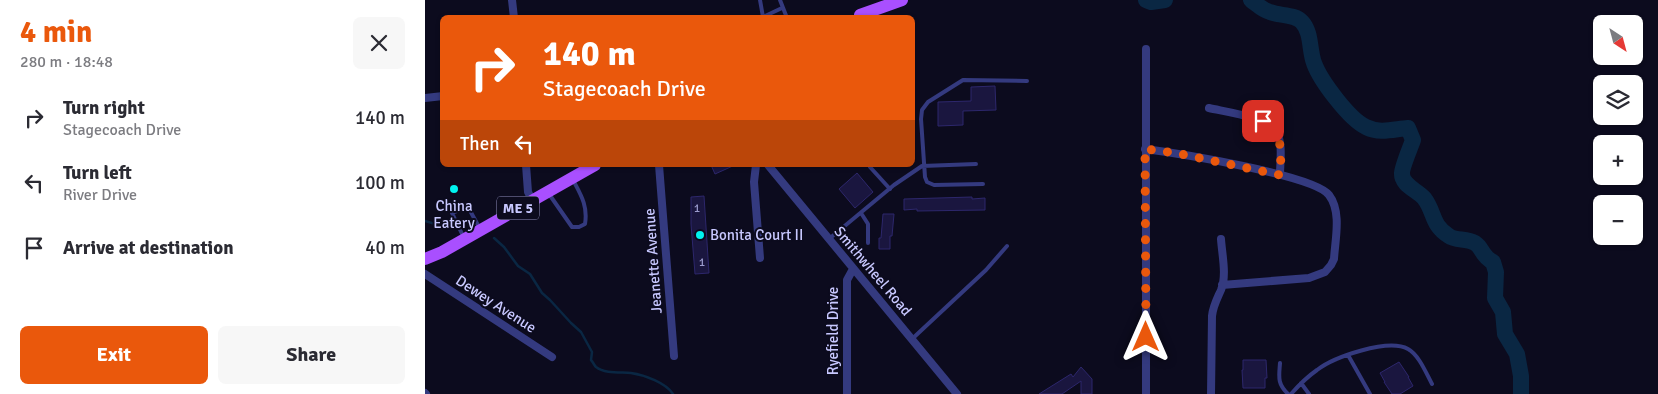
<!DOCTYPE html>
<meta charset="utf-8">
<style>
body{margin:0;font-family:Signika,sans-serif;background:#f7f7f7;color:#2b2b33;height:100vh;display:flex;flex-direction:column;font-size:19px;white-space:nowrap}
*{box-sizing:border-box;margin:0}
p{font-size:16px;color:#7c7c81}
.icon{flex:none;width:28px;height:28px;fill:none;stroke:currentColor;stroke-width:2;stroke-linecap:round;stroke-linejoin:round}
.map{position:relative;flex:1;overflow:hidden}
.panel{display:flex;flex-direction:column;background:#fff;width:425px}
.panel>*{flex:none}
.hud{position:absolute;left:15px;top:15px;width:475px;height:152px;border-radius:8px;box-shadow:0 1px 4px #0004;background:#ea580c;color:#fff;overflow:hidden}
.needle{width:32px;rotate:144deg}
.fabs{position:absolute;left:1168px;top:15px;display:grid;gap:10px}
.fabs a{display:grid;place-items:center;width:50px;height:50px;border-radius:8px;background:#fff;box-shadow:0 1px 4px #0004;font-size:25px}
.pin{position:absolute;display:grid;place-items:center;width:42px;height:42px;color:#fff;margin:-21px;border-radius:10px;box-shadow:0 2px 8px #0006}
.me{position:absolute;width:55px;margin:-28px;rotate:0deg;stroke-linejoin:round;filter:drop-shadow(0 0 4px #0008)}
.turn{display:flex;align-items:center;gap:18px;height:105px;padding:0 20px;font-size:22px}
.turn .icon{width:65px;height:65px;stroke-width:2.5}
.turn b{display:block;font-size:35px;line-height:42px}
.then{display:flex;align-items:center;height:48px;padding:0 20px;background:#0003;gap:10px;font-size:19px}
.round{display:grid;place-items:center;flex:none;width:52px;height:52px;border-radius:8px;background:#f7f7f7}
.head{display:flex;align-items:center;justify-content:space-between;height:85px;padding:0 20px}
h1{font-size:30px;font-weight:800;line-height:38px;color:#ea580c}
.cta{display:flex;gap:10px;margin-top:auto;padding:10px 20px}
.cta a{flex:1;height:58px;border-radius:8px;background:#ea580c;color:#fff;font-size:20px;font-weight:800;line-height:58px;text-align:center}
.cta a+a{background:#f7f7f7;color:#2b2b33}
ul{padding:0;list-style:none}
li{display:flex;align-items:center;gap:15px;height:65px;padding:0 20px}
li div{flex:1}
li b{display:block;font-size:19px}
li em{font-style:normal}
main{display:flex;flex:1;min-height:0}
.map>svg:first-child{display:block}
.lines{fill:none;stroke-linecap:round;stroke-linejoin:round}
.stream{stroke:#0a2743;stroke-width:2.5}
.river{stroke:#0a2743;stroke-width:16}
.building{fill:#1a163f;stroke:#2d276c}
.service{stroke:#343a7f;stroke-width:4}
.minor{stroke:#343a7f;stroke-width:8}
.primary{stroke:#a94fff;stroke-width:12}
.route{stroke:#ea580c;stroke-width:9;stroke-dasharray:0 16.2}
.poi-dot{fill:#00f3ef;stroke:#0c0b1e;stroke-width:2}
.labels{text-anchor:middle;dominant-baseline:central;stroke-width:4;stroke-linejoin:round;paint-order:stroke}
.number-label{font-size:12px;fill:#9c9ccf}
.shield{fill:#0c0b1e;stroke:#908fbc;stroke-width:1}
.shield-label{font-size:14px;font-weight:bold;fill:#c8c8ff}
.poi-label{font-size:15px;fill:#c8c8ff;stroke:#0c0b1e}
.street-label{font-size:15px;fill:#c8c8ff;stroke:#0c0b1e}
</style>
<main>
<section class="panel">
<div class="head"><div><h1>4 min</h1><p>280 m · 18:48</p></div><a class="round"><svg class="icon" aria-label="close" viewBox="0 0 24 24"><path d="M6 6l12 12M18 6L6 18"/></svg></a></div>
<ul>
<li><svg class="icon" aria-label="right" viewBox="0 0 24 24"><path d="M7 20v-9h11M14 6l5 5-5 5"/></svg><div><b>Turn right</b><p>Stagecoach Drive</p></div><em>140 m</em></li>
<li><svg class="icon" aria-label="left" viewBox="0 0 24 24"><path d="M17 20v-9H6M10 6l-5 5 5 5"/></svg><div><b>Turn left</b><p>River Drive</p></div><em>100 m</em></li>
<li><svg class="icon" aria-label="arrive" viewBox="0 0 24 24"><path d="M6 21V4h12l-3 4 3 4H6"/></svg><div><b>Arrive at destination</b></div><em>40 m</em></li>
</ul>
<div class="cta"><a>Exit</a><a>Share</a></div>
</section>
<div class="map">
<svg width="1233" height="394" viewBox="0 0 1233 394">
<rect width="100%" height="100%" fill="#0c0b1e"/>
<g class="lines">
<path class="stream" d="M0,221L20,227
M69,238L79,247L93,266L105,274L117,293L125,300L146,323L156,332L167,352L166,360C168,362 169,365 171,367C180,374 196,372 206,373C220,375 241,383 248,394"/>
<path class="river" d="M721,0L726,2L740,0
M826,0C832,4 837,10 845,12C855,16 870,14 877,22C887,33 884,50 889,63C895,80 924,119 941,127C955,134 969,129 983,128L988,140C986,146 977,167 977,173C976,185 992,190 999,198C1010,212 1006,225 1024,236C1031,241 1041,238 1050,243C1058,248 1056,256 1068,262L1071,272L1070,298L1078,312L1080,334L1092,354L1096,376V394"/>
</g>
<path class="building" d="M570,86L571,110L538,111V125L513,126V102L546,101V87Z
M286,165H310L290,174Z
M432,173L448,192L430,208L414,189Z
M279,196L284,273L270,274L266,224V197Z
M547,197V199L560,198V210L492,211V209L479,210V199Z
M458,214H469L467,236H465V249H454V238H456Z
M818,360H841L842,378H840V388H818L817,370H818Z
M974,362L984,377H983L988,386L975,394H967L959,382H960L955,373Z
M656,367L667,379V394H656V381L637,394H614L646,374L648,377Z"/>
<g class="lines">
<path class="service" d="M335,0L338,17L357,8
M355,0L362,18
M445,167L465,189
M558,184L509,185L502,182L500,177L496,119L497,110L503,102L538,80L602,81
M124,194L147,227H154L160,224C163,206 156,195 148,180
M436,213L443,224V243
M39,238L27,213L43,207L54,227
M404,239L469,185L497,166L551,164
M487,339L561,270L582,246
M923,355L945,394
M855,363C854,377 852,383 863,394
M876,383L884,394
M866,394C874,385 882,377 892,370C909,357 963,338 983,349C994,355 1001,373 1007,384"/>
<path class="minor" d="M87,0L89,18
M721,49V394
M0,98L18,96
M784,108C801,112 843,117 852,133C858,145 855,162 855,175
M720,149C751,153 889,175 904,195C917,212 910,240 909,259L906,265L900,272L884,278L797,285
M101,165L103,192L107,200
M234,165L249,356
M331,165L329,182L335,258
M343,165L532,394
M0,274L127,357
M0,393L1,394
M422,394V280L428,269
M786,394L787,316C788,306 792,299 796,290C802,275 797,255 796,239"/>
<path class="primary" d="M435,15L477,0
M0,259L17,252L170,165"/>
</g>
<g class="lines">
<path class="route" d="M721,337L720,149L751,153L855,175C856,154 859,132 838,121"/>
</g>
<g class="poi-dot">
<circle cx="29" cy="189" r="5"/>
<circle cx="275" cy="235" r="5"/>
</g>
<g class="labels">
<g class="number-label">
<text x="272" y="208">1</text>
<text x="277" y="262">1</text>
</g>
<rect class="shield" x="72" y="196.5" width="42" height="23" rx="4"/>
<g class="shield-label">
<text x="93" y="208">ME 5</text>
</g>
<g class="poi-label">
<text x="29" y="206">China<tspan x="29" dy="17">Eatery</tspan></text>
<text x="285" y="235" text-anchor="start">Bonita Court II</text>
</g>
<g class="street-label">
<text transform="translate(228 261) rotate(-94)">Jeanette Avenue</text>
<text transform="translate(448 271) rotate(50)">Smithwheel Road</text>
<text transform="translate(71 304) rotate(33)">Dewey Avenue</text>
<text transform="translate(408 331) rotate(-90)">Ryefield Drive</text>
</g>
</g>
</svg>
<div class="fabs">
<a><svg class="needle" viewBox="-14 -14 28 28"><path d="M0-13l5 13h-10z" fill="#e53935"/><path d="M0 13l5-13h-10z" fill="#7c7c81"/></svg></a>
<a><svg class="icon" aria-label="layers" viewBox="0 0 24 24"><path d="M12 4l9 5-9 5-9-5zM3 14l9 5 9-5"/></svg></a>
<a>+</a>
<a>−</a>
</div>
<div class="pin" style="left:838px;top:121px;background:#d93025"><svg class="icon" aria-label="arrive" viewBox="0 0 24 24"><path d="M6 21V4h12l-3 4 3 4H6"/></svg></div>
<svg class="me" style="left:721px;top:337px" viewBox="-20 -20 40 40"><path d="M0-17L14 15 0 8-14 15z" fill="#ea580c" stroke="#fff" stroke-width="4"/></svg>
<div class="hud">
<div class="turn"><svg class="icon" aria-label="right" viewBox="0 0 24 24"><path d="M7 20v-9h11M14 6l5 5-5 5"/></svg><div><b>140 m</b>Stagecoach Drive</div></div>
<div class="then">Then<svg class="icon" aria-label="left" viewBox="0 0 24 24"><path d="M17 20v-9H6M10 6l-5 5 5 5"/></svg></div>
</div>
</div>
</main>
